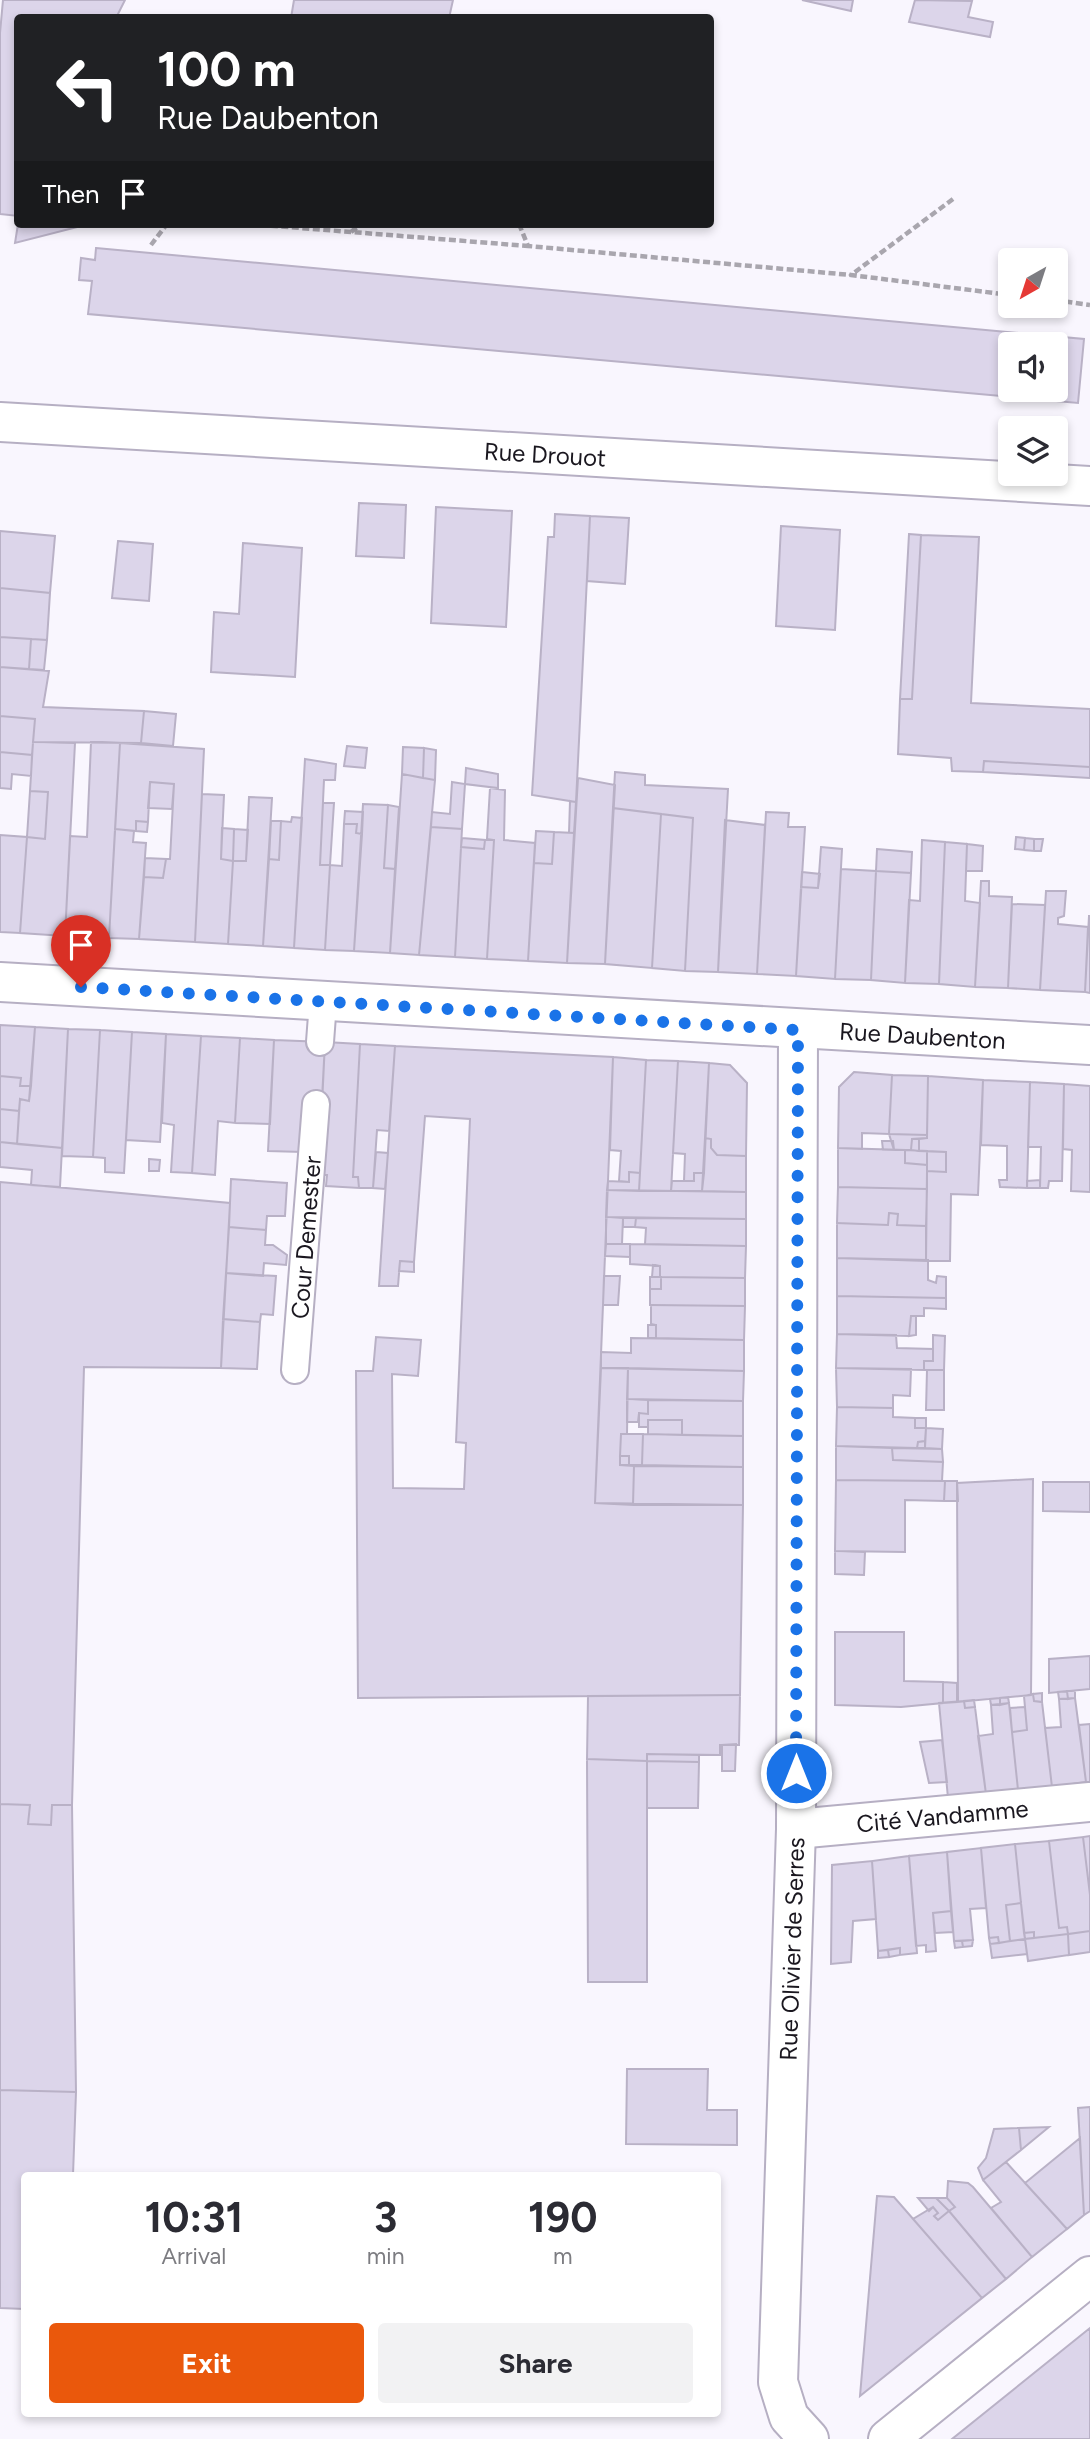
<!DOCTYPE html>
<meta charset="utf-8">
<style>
body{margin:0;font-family:Figtree,sans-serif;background:#f2f2f3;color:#2b2b33;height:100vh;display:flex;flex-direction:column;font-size:26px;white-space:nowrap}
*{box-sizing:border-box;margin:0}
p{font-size:23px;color:#7c7c81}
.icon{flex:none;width:38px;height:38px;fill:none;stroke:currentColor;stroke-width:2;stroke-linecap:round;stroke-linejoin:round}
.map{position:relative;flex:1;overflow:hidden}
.panel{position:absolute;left:21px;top:2172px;width:700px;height:245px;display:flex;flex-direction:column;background:#fff;border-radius:7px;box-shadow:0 4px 10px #0003}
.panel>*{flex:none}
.guide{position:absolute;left:14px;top:14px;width:700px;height:214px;border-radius:7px;box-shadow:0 4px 10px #0003;background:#202124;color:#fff;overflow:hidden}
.needle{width:46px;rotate:219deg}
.controls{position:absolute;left:998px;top:248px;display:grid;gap:14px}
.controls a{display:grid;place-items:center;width:70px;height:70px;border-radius:7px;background:#fff;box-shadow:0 4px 10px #0003;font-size:35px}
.pin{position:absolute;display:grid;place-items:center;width:60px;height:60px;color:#fff;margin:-72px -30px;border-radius:50% 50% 50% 0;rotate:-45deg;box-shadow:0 0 7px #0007}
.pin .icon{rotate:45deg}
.me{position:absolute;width:77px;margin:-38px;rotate:0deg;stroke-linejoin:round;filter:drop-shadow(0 0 5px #0008)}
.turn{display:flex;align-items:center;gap:24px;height:147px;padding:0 28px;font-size:32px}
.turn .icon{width:91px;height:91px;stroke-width:2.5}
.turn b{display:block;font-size:49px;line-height:60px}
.then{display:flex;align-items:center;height:66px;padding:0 28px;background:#0003;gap:14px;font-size:26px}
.eta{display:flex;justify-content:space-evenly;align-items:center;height:119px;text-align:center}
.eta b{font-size:42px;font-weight:700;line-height:49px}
.primary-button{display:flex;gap:14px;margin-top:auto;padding:14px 28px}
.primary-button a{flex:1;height:80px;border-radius:7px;background:#ea580c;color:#fff;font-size:28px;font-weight:700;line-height:80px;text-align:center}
.primary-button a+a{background:#f2f2f3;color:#2b2b33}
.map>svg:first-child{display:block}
.building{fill:#dcd5ea;stroke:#b9b1c6;stroke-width:2;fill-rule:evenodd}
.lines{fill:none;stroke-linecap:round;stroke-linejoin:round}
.lane-casing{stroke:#b6afc3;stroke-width:30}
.street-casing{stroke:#b6afc3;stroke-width:42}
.secondary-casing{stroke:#b6afc3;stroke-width:42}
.path{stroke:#a9a6ae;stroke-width:4.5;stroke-dasharray:7 3.5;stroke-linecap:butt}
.lane{stroke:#fff;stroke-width:26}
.street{stroke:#fff;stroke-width:38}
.secondary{stroke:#fff;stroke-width:38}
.route{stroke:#1a73e8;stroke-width:12;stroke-dasharray:0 21.6}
.labels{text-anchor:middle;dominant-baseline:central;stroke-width:6;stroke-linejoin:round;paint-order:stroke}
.street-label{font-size:24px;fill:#1a171f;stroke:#fff}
</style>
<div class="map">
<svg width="1090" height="2439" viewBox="0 0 1090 2439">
<rect width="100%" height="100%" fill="#f9f6fe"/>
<path class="building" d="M3,0H125L116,18H18V216L0,214V33Z
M294,0H453L449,18H291Z
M802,0H853L851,11Z
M915,0L972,1L968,17L993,22L990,37L909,22Z
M18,224H89L15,243Z
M96,248L1084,339L1078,403L88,314L92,281L79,280L81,258L95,260ZM1010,345H1055V390H1010Z
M359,503L406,505L404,558L356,556Z
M436,507L512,511L506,627L431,623Z
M555,514L590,516L576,802L532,795L548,537H554Z
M590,516L629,518L625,584L587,581Z
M781,526L840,530L835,630L776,626Z
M0,531L55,536L50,593L0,588Z
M909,534L921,535L912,699H900Z
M921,535L979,537L971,703L1090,709V767L984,761L983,772L952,771L951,758L898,754L900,699H912Z
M118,541L153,544L149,601L112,598Z
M243,543L302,548L295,677L211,672L214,612L239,614Z
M0,588L50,593L47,640L0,637Z
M0,637L31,639L29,669L0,667Z
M31,639L47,640L44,670L29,669Z
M0,667L49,671L43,707L144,711L141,743L33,742L35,719L0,716Z
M144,711L176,714L173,746L141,743Z
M0,716L35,719L32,755L0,752Z
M33,742L75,743L65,936L20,933L27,837L45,839L48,792L30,791Z
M91,742L120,743L109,938L65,936L70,836L87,837Z
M120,743L204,749L195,942L139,939L144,877L163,878L166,859H170L174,784L150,782L148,822L136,821V831L115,829Z
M347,746L367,748L365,768L344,766Z
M403,747L424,748L423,778L402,774Z
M424,748L436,750L435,780L423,778Z
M0,752L32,755L31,776L12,774L11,789L0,788Z
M305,759L336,764L335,780H324L320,865H330L325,950L294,948Z
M984,761L1090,767V778L983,772Z
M466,768L498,774V788L465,784Z
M615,772L645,775V785L728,789L718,972L685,971L693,818L613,808Z
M402,774L435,780L419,955L390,953Z
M578,778L615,785L605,964L567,963Z
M150,782L174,784L172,809L148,808Z
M452,782L465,784L462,829L431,827L432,812L450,814Z
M490,788L505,790L504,840L535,843L528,961L487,959L494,840L487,839Z
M30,791L48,792L45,839L27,837Z
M202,794L224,795L221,859L233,861L228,944L195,942Z
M249,797L272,798L263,946L228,944L233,861H246Z
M570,801L576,802L574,833H569Z
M323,803H334L330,865H320Z
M363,804L388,805L384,868L395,869L390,953L354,951Z
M388,805L399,807L395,869L384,868Z
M613,808L661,814L652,968L605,964Z
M345,811L363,812L362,834L356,833L357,824H344Z
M766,812L789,813L788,827H805L796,976L757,974Z
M661,814L693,818L685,971L652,968Z
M292,817L302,818L294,948L263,946L269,859L279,860L281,821L291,822Z
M725,820L765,825L757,974L718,972Z
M136,821L148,822L147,832L136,831Z
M271,821H281L279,860L269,859Z
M344,824H357L356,833L362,834L354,951L325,950L330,865L342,866Z
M431,827L462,829L455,957L419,955Z
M222,828L234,829L233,861L221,859Z
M115,829L134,831L133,842L146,843L139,939L109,938Z
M234,829L248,830L246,861H233Z
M536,831L554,832L552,864L534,863Z
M554,832L574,833L567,963L528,961L534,863L552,864Z
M0,835L27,837L20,933L0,932Z
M1016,837L1025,838L1024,850L1015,849Z
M462,838L485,840L484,849L461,847Z
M1025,838L1034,839V851L1024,850Z
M1034,839H1043L1041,851H1034Z
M485,840H494L487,959L455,957L461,847L484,849Z
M922,840L945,842L939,984L905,983L909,900L920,901Z
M945,842L967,844L965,901L980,903L975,987L939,984Z
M967,844L983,846L982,871H966Z
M821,847L842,849L835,979L796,976L801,887L818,888Z
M877,849L912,852L911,873L876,871Z
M145,858L166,859L163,878L144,877Z
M841,869L876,871L871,980L835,979Z
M876,871L911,873L905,983L871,980Z
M802,872L820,874L818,888L801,887Z
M981,881H989V896L1012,897L1008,988L975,987Z
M1046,891H1066L1064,916L1058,918V924L1088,927L1085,992L1040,990Z
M1012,904L1045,905L1040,990L1008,988Z
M1089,916H1090V993L1085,992Z
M0,1025L35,1027L31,1086H20L21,1078L0,1076Z
M35,1027L68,1029L62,1148L17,1144L20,1099L29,1101Z
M68,1029L100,1030L93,1157L62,1156Z
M100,1030L132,1032L124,1173L105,1172V1158L93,1157Z
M132,1032L166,1034L160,1142L126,1140Z
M166,1034L201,1036L192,1173L171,1172L174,1125L162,1123Z
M201,1036L240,1038L235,1123L218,1121L215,1175L192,1173Z
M240,1038L274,1040L270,1124L235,1123Z
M274,1040L325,1042L322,1105L303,1152L268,1151Z
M325,1042L360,1044L353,1177H358L359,1188L326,1186L327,1175H318Z
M360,1044L395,1046L389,1131L377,1130L373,1188H359L358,1177H353Z
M395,1046L613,1057L595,1503L743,1505L740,1695L358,1698L356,1371H373L376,1337L421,1340L418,1376L392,1374L393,1488L464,1489L466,1443L456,1442L470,1119L425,1116L414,1262L400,1261L398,1286H379Z
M613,1057L646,1060L640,1173L629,1172V1182L619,1181L621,1151L610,1150Z
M646,1060L678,1061L671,1191H639Z
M678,1061L709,1063L704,1173H694V1181H684L685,1154L673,1153Z
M709,1063L730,1065L747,1083L746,1156L717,1155L711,1148V1139L705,1138Z
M854,1072L892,1075L889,1134L862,1133V1149L838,1148L839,1087Z
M892,1075L928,1076L927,1135L889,1134Z
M0,1076L21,1078L20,1086H31L29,1101L20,1099L19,1111L0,1109Z
M928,1076L983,1080L978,1195L951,1194L950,1261H926L927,1171L946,1172V1152L919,1151V1139L927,1138Z
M983,1080L1030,1082L1027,1188L1000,1187L999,1180H1007V1146L981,1145Z
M1030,1082L1064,1084L1062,1181H1049L1048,1188H1040L1041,1147H1028Z
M1064,1084L1090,1086V1192L1071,1191L1072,1150L1063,1149Z
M0,1109L19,1111L17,1144L0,1142Z
M889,1134L927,1135V1138L912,1139L911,1150H894Z
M705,1138L711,1139V1148L717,1155L746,1156V1192L702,1191Z
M912,1139H919V1151L911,1150Z
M882,1141H893L894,1150H883Z
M0,1142L62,1148L60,1187L31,1185L32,1170L0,1167Z
M838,1148L905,1150V1163L927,1165V1189L838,1187Z
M905,1150L927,1151V1165L905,1163Z
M927,1151L946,1152V1172L927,1171Z
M376,1152L388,1153L385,1189L373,1188Z
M149,1159L160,1160L159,1171H149Z
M629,1172L640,1173L639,1191L607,1190L608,1181L629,1182Z
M694,1173H704L702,1191H671L672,1181H694Z
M231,1179L287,1183L285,1216H267L266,1230L229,1227Z
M1040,1180V1188H1027V1181Z
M0,1182L230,1203L221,1368L84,1367L72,1805H52L51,1825L28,1824L30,1805L0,1804Z
M838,1187L927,1189L926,1226L897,1225L898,1214L889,1213L888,1225L837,1223Z
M607,1190L746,1192V1219L606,1217Z
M889,1213L898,1214L897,1225L926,1226V1261L837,1258V1223L888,1225Z
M606,1217L623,1218L622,1244H606Z
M623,1218H636L635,1227H623Z
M636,1218L746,1219V1246L645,1244L646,1228L635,1227Z
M229,1227L266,1230L265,1245H273L287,1255L286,1265L264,1263L263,1276L226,1273Z
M606,1244H630V1257L605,1256Z
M630,1244L746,1246L745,1278L660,1277V1266L630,1264Z
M837,1258L928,1260V1280L936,1283L937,1276L946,1277V1298L837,1296Z
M400,1261L414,1262V1272L399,1271Z
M653,1265L660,1266V1277H652Z
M226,1273L276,1276L273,1315L261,1314L260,1322L223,1319Z
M604,1276H620L618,1305H603Z
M650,1277H661V1289H650Z
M661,1277L745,1278V1306L650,1305V1289H661Z
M837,1296L946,1298V1309L924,1308V1316H911L909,1336L837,1334Z
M651,1305L745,1306L744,1340L656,1338V1325L651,1324Z
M911,1316H916V1335L909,1336Z
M223,1319L260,1322L257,1369L221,1368Z
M648,1325H656V1338H648Z
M837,1334L896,1335L897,1348L933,1349V1361H924V1370L836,1368Z
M933,1335L945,1336L944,1370H924V1361H933Z
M631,1338L744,1340V1371L601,1368V1352L631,1353Z
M601,1368H628L627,1434H621L620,1456V1465L634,1466L633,1505L595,1503Z
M628,1368L744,1371L743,1401L627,1399Z
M836,1368L911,1369L910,1396L893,1395V1408L837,1407Z
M927,1370H944V1410H926Z
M627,1399L648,1400V1414L639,1413L638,1422H627Z
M648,1400L743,1401V1436L682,1435V1420H648V1427H639V1413L648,1414Z
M837,1407L893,1408V1417L915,1418V1428H926L925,1441L918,1442L917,1448L836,1446Z
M915,1418H926V1428H915Z
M648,1420H682V1435L648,1434Z
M926,1428L943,1429L942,1449L925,1448Z
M621,1434H643L642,1465H629V1456H620Z
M643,1434L743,1436V1467L642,1465Z
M925,1441V1448H917L918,1442Z
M836,1446L892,1448L893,1460L943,1462L942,1481L836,1480Z
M892,1448L942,1449L943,1462L893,1460Z
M620,1456H629V1465H620Z
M634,1466L743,1467V1505H633Z
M1033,1479L1031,1695L958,1702L957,1483Z
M836,1480L945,1481L944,1501L905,1500V1552L835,1551Z
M945,1481H957L958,1501H944Z
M1043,1482H1090V1512L1043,1511Z
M835,1551L865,1552L864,1575L835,1574Z
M835,1632H904V1681L943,1682V1703L901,1707L835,1705Z
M1090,1656V1689L1049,1693V1659Z
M943,1682L957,1683V1702L943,1703Z
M1067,1691L1068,1699H1059L1058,1692Z
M1067,1691H1075V1698L1068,1699Z
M1042,1693V1702L1034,1701L1033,1694Z
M1033,1694L1034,1701L1042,1702L1052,1787L1018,1790L1012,1732L1027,1730L1024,1696Z
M740,1695L739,1745H720V1755L647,1754V1761L587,1759L588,1696Z
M1008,1697L1009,1703L1000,1705V1698Z
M1000,1698V1705H991L990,1699Z
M1075,1698L1086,1782L1052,1787L1045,1728L1061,1727L1059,1699Z
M974,1700L975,1707L965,1708L964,1701Z
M964,1701L965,1708L975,1707L986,1794L948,1798L939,1703Z
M1009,1703L1018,1790L986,1794L978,1736L993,1734L991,1705Z
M1025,1707L1027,1730L1012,1732L1010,1708Z
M1090,1724V1782H1086L1079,1725Z
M942,1740L947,1782L929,1783L920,1742Z
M736,1744L735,1771H722V1745Z
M647,1754L699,1755V1762L647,1761Z
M587,1759L647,1761V1982H588Z
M647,1761L699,1762L698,1808H647Z
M0,1804L30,1805L28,1824L51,1825L52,1805H72L76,2092L0,2090Z
M1090,1836V1895L1083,1837Z
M1083,1837L1090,1895V1931L1068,1934L1067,1927L1059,1928L1049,1841Z
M1049,1841L1059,1928L1067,1927L1068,1934L1034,1938V1932L1024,1933L1015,1844Z
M1015,1844L1021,1903L1006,1905L1010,1941L999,1943L998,1937L989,1938L981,1848Z
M981,1848L986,1908L970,1909L973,1940L954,1941L947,1852Z
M947,1852L951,1911L933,1913L936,1951L926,1952V1945L916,1946L909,1856Z
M909,1856L917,1953L900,1955V1948L878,1951L872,1861Z
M872,1861L876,1919L853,1921L851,1962L831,1964L832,1865Z
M1021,1903L1025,1939L1010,1941L1006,1905Z
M951,1911L953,1932L935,1933L933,1913Z
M1090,1931V1952L1069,1955L1068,1934Z
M1034,1932V1938L1025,1939L1024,1933Z
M1068,1934L1069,1955L1028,1961L1025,1939Z
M998,1937L999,1943L990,1944L989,1938Z
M1025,1939L1027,1954L992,1958L990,1944Z
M973,1940L972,1946L963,1947L962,1941Z
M954,1941H962L963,1947L955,1948Z
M900,1948V1955L889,1957L888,1950Z
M888,1950L889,1957L878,1958V1951Z
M627,2069H708L707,2110H737V2145L626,2144Z
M0,2090L76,2092L73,2175H24V2309L0,2308Z
M1090,2107V2211L1084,2215L1078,2108Z
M1049,2127L1021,2150L1019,2128Z
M1019,2128L1021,2150L983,2180L978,2168L986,2158L994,2129Z
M1080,2138L1084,2215L1067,2229L1025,2183Z
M1006,2162L1067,2229L1032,2257L991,2208L1001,2202L983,2180Z
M948,2181L968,2183L973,2187L1032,2257L1006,2279L949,2211L955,2207L947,2198Z
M877,2196L894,2197L982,2298L860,2396Z
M918,2198H936L949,2211L938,2220L934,2216L938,2213L933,2207L929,2211Z
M936,2198H947L955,2207L949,2211Z
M933,2207L938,2213L934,2216L938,2220L949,2211L1006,2279L982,2298L913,2219Z
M1090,2328V2439H952Z"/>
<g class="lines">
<defs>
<g id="lane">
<path d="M320,1042L323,1002"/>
<path id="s1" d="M295,1370L316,1104"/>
</g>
<g id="street">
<path id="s2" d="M0,422L1090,486"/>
<path d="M798,1030L796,1829L778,2382L789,2417L809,2439"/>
<path id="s3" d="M796,1829L1090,1802"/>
<path d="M888,2439L1090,2276"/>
</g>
<g id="secondary">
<path id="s4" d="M0,982L1090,1045"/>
</g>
</defs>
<use href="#lane" class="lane-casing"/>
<use href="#street" class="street-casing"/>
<use href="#secondary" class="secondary-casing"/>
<path class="path" d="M953,199L851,275L1010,295
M250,224L528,246
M519,224L528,246L851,275
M351,232L361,224
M151,245L167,224
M1055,300L1090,305"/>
<use href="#lane" class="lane"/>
<use href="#street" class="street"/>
<use href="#secondary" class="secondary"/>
</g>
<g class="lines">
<path class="route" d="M81,987L798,1030L796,1773"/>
</g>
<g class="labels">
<g class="street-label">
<text stroke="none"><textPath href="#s2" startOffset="546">Rue Drouot</textPath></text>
<text stroke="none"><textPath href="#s4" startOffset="924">Rue Daubenton</textPath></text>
<text stroke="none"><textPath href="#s1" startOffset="133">Cour Demester</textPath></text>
<text stroke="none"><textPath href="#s3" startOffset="147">Cité Vandamme</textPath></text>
<text transform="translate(792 1949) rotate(-88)">Rue Olivier de Serres</text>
</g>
</g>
</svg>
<div class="controls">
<a><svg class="needle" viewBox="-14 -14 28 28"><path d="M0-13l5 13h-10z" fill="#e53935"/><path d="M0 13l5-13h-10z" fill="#7c7c81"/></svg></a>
<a><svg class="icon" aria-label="sound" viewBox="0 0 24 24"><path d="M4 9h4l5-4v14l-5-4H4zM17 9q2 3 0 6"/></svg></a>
<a><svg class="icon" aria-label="layers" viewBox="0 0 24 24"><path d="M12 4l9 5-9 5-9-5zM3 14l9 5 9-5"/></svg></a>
</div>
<div class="pin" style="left:81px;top:987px;background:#d93025"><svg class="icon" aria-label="arrive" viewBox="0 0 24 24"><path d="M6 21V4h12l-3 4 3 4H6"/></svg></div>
<svg class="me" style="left:796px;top:1773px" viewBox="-20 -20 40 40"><circle r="17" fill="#1a73e8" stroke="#fff" stroke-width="3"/><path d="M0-11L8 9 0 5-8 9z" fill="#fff"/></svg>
<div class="guide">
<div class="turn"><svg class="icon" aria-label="left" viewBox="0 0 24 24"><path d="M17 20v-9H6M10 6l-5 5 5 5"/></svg><div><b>100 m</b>Rue Daubenton</div></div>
<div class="then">Then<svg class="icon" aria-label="arrive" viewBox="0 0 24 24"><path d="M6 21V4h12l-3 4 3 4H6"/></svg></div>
</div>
<section class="panel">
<div class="eta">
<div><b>10:31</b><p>Arrival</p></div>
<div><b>3</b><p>min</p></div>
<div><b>190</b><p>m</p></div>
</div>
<div class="primary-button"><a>Exit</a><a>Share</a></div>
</section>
</div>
